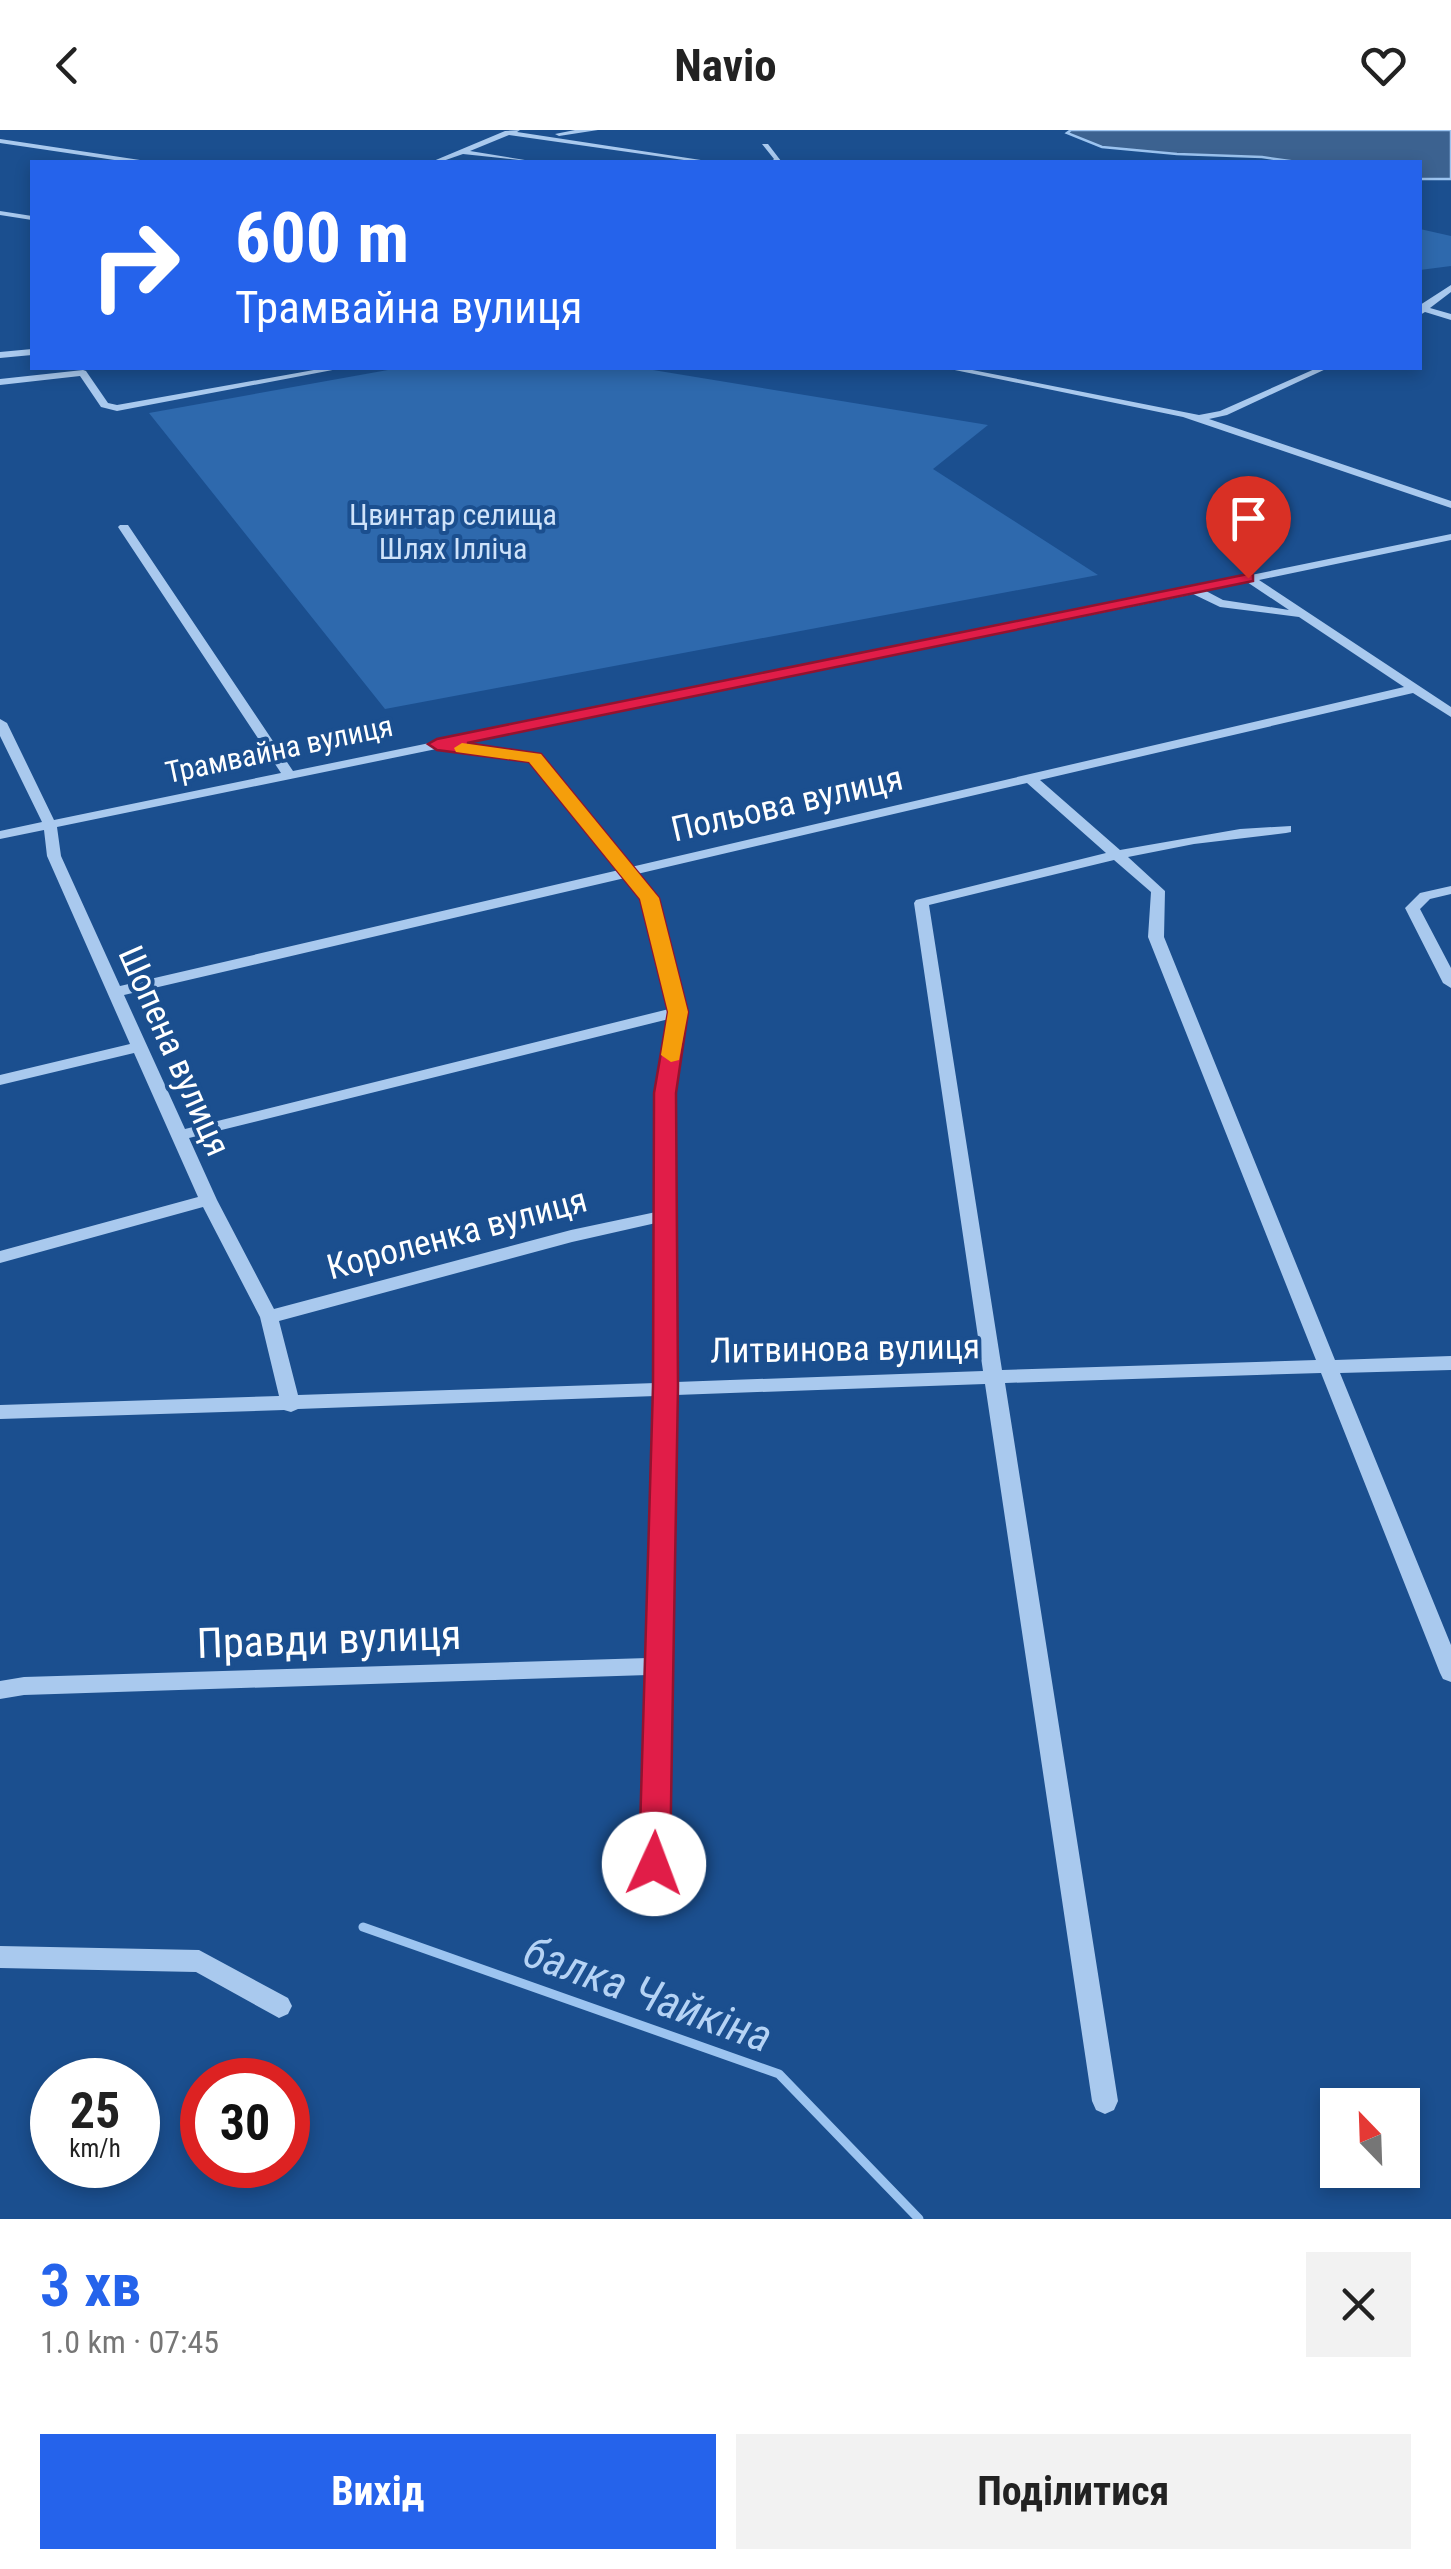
<!DOCTYPE html>
<html lang="uk">
<meta charset="utf-8">
<style>
body{margin:0;font-family:"Roboto Condensed",sans-serif;background:#f2f2f2;color:#222;height:100vh;display:flex;flex-direction:column;font-size:38px;white-space:nowrap}
*{box-sizing:border-box;margin:0}
p{font-size:32px;color:#767676}
.icon{flex:none;width:55px;height:55px;fill:none;stroke:currentColor;stroke-width:2;stroke-linecap:round;stroke-linejoin:round}
.map{position:relative;height:2089px;overflow:hidden}
.panel{display:flex;flex-direction:column;background:#fff;flex:1}
.panel>*{flex:none}
.guide{position:absolute;left:30px;top:30px;width:1392px;height:210px;border-radius:0px;box-shadow:0 5px 15px #0003;background:#2563eb;color:#fff;overflow:hidden}
.needle{width:65px;rotate:337deg}
.buttons{position:absolute;left:1320px;top:1958px;display:grid;gap:20px}
.buttons a{display:grid;place-items:center;width:100px;height:100px;border-radius:0px;background:#fff;box-shadow:0 5px 15px #0003;font-size:50px}
.speed{position:absolute;left:30px;top:1928px;display:flex;gap:20px;font-size:50px;font-weight:700;text-align:center}
.speed>*{display:grid;place-content:center;width:130px;height:130px;border-radius:50%;background:#fff;box-shadow:0 5px 15px #0003;line-height:1}
.speed small{font-size:25px;font-weight:400}
.speed .limit{border:15px solid #d22;background:#fff;color:#111}
.pin{position:absolute;display:grid;place-items:center;width:85px;height:85px;color:#fff;margin:-102px -42px;border-radius:50% 50% 50% 0;rotate:-45deg;box-shadow:0 0 10px #0007}
.pin .icon{rotate:45deg}
.me{position:absolute;width:110px;margin:-55px;rotate:2deg;stroke-linejoin:round;filter:drop-shadow(0 0 8px #0008)}
.turn{display:flex;align-items:center;gap:35px;height:210px;padding:0 40px;font-size:45px}
.turn .icon{width:130px;height:130px;stroke-width:2.5}
.turn b{display:block;font-size:70px;line-height:85px}
.round{display:grid;place-items:center;flex:none;width:105px;height:105px;border-radius:0px;background:#f2f2f2}
.headline{display:flex;align-items:center;justify-content:space-between;height:170px;padding:0 40px}
h1{font-size:60px;font-weight:700;line-height:75px;color:#2563eb}
.primary-button{display:flex;gap:20px;margin-top:auto;padding:20px 40px}
.primary-button a{flex:1;height:115px;border-radius:0px;background:#2563eb;color:#fff;font-size:40px;font-weight:700;line-height:115px;text-align:center}
.primary-button a+a{background:#f2f2f2;color:#222}
header{display:flex;justify-content:space-between;align-items:center;height:130px;padding:0 40px;background:#fff;font-size:45px;font-weight:700}
.map>svg:first-child{display:block}
.green{fill:#2e69ad}
.water{fill:#3c6290;stroke:#9cc4f0;stroke-width:2.5}
.lines{fill:none;stroke-linecap:round;stroke-linejoin:round}
.stream{stroke:#9cc4f0;stroke-width:9}
.minor{fill:#a9c9ee;fill-rule:evenodd}
.route{fill:#e11d48;stroke:#92132f;stroke-width:2.5}
.slow{fill:#f59e0b}
.labels{text-anchor:middle;dominant-baseline:central;stroke-width:8;stroke-linejoin:round;paint-order:stroke}
.far-park-label{font-size:30px;fill:#cfe3fa;stroke:#1b4f8f}
.far-street-label{font-size:30px;fill:#fff;stroke:#1b4f8f}
.street-label{font-size:35px;fill:#fff;stroke:#1b4f8f}
.near-street-label{font-size:42px;fill:#fff;stroke:#1b4f8f}
.near-water-label{font-size:45px;font-style:italic;fill:#b5d3f5;stroke:#1b4f8f}
</style>
<header><svg class="icon" aria-label="back" viewBox="0 0 24 24"><path d="M15 5l-7 7 7 7"/></svg>Navio<svg class="icon" aria-label="heart" viewBox="0 0 24 24"><path d="M12 20l-8-8c-3-5 5-10 8-4 3-6 11-1 8 4z"/></svg></header>
<div class="map">
<svg width="1451" height="2089" viewBox="0 0 1451 2089">
<rect width="100%" height="100%" fill="#1b4f8f"/>
<path class="green" d="M1420,99L1451,106V136L1420,140Z
M399,238H641L988,295L933,339L1098,445L385,579L149,283Z"/>
<path class="water" d="M1071,0H1451V49H1420V32H1297L1262,27L1177,24L1102,17L1067,3Z"/>
<g class="lines">
<path class="stream" d="M363,1797L779,1944L919,2089"/>
<path class="minor" d="M520,0L517,2L714,32H698L509,5L470,21L537,32L463,24L440,32H431L505,1Z
M575,0H598L559,6L555,4Z
M0,9L140,30L144,32H128L0,13Z
M762,14H768L781,31L771,32L774,29Z
M0,81L32,86V90L0,85Z
M1451,155V162L1430,178L1451,184V190L1425,182L1420,185V175Z
M32,219V225L0,228V222Z
M325,238H343L117,281L101,277L80,246L0,255V249L83,240L86,241L108,273L117,275Z
M945,238H962L1199,285L1220,281L1317,238H1328L1227,285L1209,289L1451,371V378L1183,287Z
M120,395H128L293,641L1451,404V410L1259,450L1451,577V587L1413,563L1040,650L1120,720L1240,699L1291,696V702L1286,703L1194,714L1128,727L1165,761L1164,807L1335,1230L1451,1226V1240L1340,1243L1451,1515V1552L1443,1549L1440,1543L1321,1243L1005,1253L1118,1971L1114,1980L1105,1984L1096,1980L1092,1971L985,1254L676,1265L666,1734L663,1741L654,1744L645,1741L642,1734L648,1545L24,1565L0,1569V1551L24,1547L648,1528L656,1266L298,1279L291,1282L284,1280L0,1289V1275L279,1266L260,1187L203,1077L0,1133V1121L198,1067L134,923L0,955V945L130,914L47,726L44,700L0,709V701L42,692L0,606V589L7,593L54,690L281,643L118,397ZM1247,452L1289,480L1223,470L1206,461ZM1193,464L1220,477L1299,487L1404,557L631,737L539,625L461,614ZM446,617L452,621L530,631L619,740L120,856L61,726L57,697ZM1027,653L1106,723L916,770L914,773L983,1241L676,1252L673,963L686,882L656,768L637,744ZM1114,730L1151,762L1148,807L1316,1230L1002,1240L929,775ZM625,748L642,769L669,879L185,999L124,865ZM669,889L657,963L656,1082L571,1100L274,1179L217,1070L189,1008ZM656,1093V1253L298,1265L279,1191L572,1112Z
M1451,756V764L1430,769L1420,779L1451,838V858L1443,853L1405,778L1420,763Z
M0,1816L199,1820L288,1868L292,1876L288,1884L279,1888L196,1842L0,1838Z"/>
</g>
<path class="route" d="M1248,444L1253,445V451L467,613L541,624L659,768L688,882L676,963L678,1256L670,1734L666,1743L654,1747L643,1743L639,1734L653,1256L654,963L668,882L640,769L529,632L437,620L428,614L437,609Z"/>
<path class="slow" d="M462,613L541,624L659,768L688,882L679,930L671,932L661,925L668,882L640,769L529,632L456,622L454,618Z"/>
<g class="labels">
<g class="far-park-label">
<text x="453" y="384">Цвинтар селища<tspan x="453" dy="34">Шлях Ілліча</tspan></text>
</g>
<g class="far-street-label">
<text transform="translate(279 619) rotate(-12)">Трамвайна вулиця</text>
</g>
<g class="street-label">
<text transform="translate(787 674) rotate(-13)">Польова вулиця</text>
<text transform="translate(174 921) rotate(66)">Шопена вулиця</text>
<text transform="translate(457 1104) rotate(-15)">Короленка вулиця</text>
<text transform="translate(845 1219) rotate(-1)">Литвинова вулиця</text>
</g>
<g class="near-street-label">
<text transform="translate(329 1509) rotate(-2)">Правди вулиця</text>
</g>
<g class="near-water-label">
<text transform="translate(648 1864) rotate(20)">балка Чайкіна</text>
</g>
</g>
</svg>
<div class="buttons">
<a><svg class="needle" viewBox="-14 -14 28 28"><path d="M0-13l5 13h-10z" fill="#e53935"/><path d="M0 13l5-13h-10z" fill="#767676"/></svg></a>
</div>
<div class="speed"><div>25<small>km/h</small></div><div class="limit">30</div></div>
<div class="pin" style="left:1248px;top:448px;background:#d93025"><svg class="icon" aria-label="arrive" viewBox="0 0 24 24"><path d="M6 21V4h12l-3 4 3 4H6"/></svg></div>
<svg class="me" style="left:654px;top:1734px" viewBox="-20 -20 40 40"><circle r="19" fill="#fff"/><path d="M0-13L10 11 0 6-10 11z" fill="#e11d48"/></svg>
<div class="guide">
<div class="turn"><svg class="icon" aria-label="right" viewBox="0 0 24 24"><path d="M7 20v-9h11M14 6l5 5-5 5"/></svg><div><b>600 m</b>Трамвайна вулиця</div></div>
</div>
</div>
<section class="panel">
<div class="headline"><div><h1>3 хв</h1><p>1.0 km · 07:45</p></div><a class="round"><svg class="icon" aria-label="close" viewBox="0 0 24 24"><path d="M6 6l12 12M18 6L6 18"/></svg></a></div>
<div class="primary-button"><a>Вихід</a><a>Поділитися</a></div>
</section>
